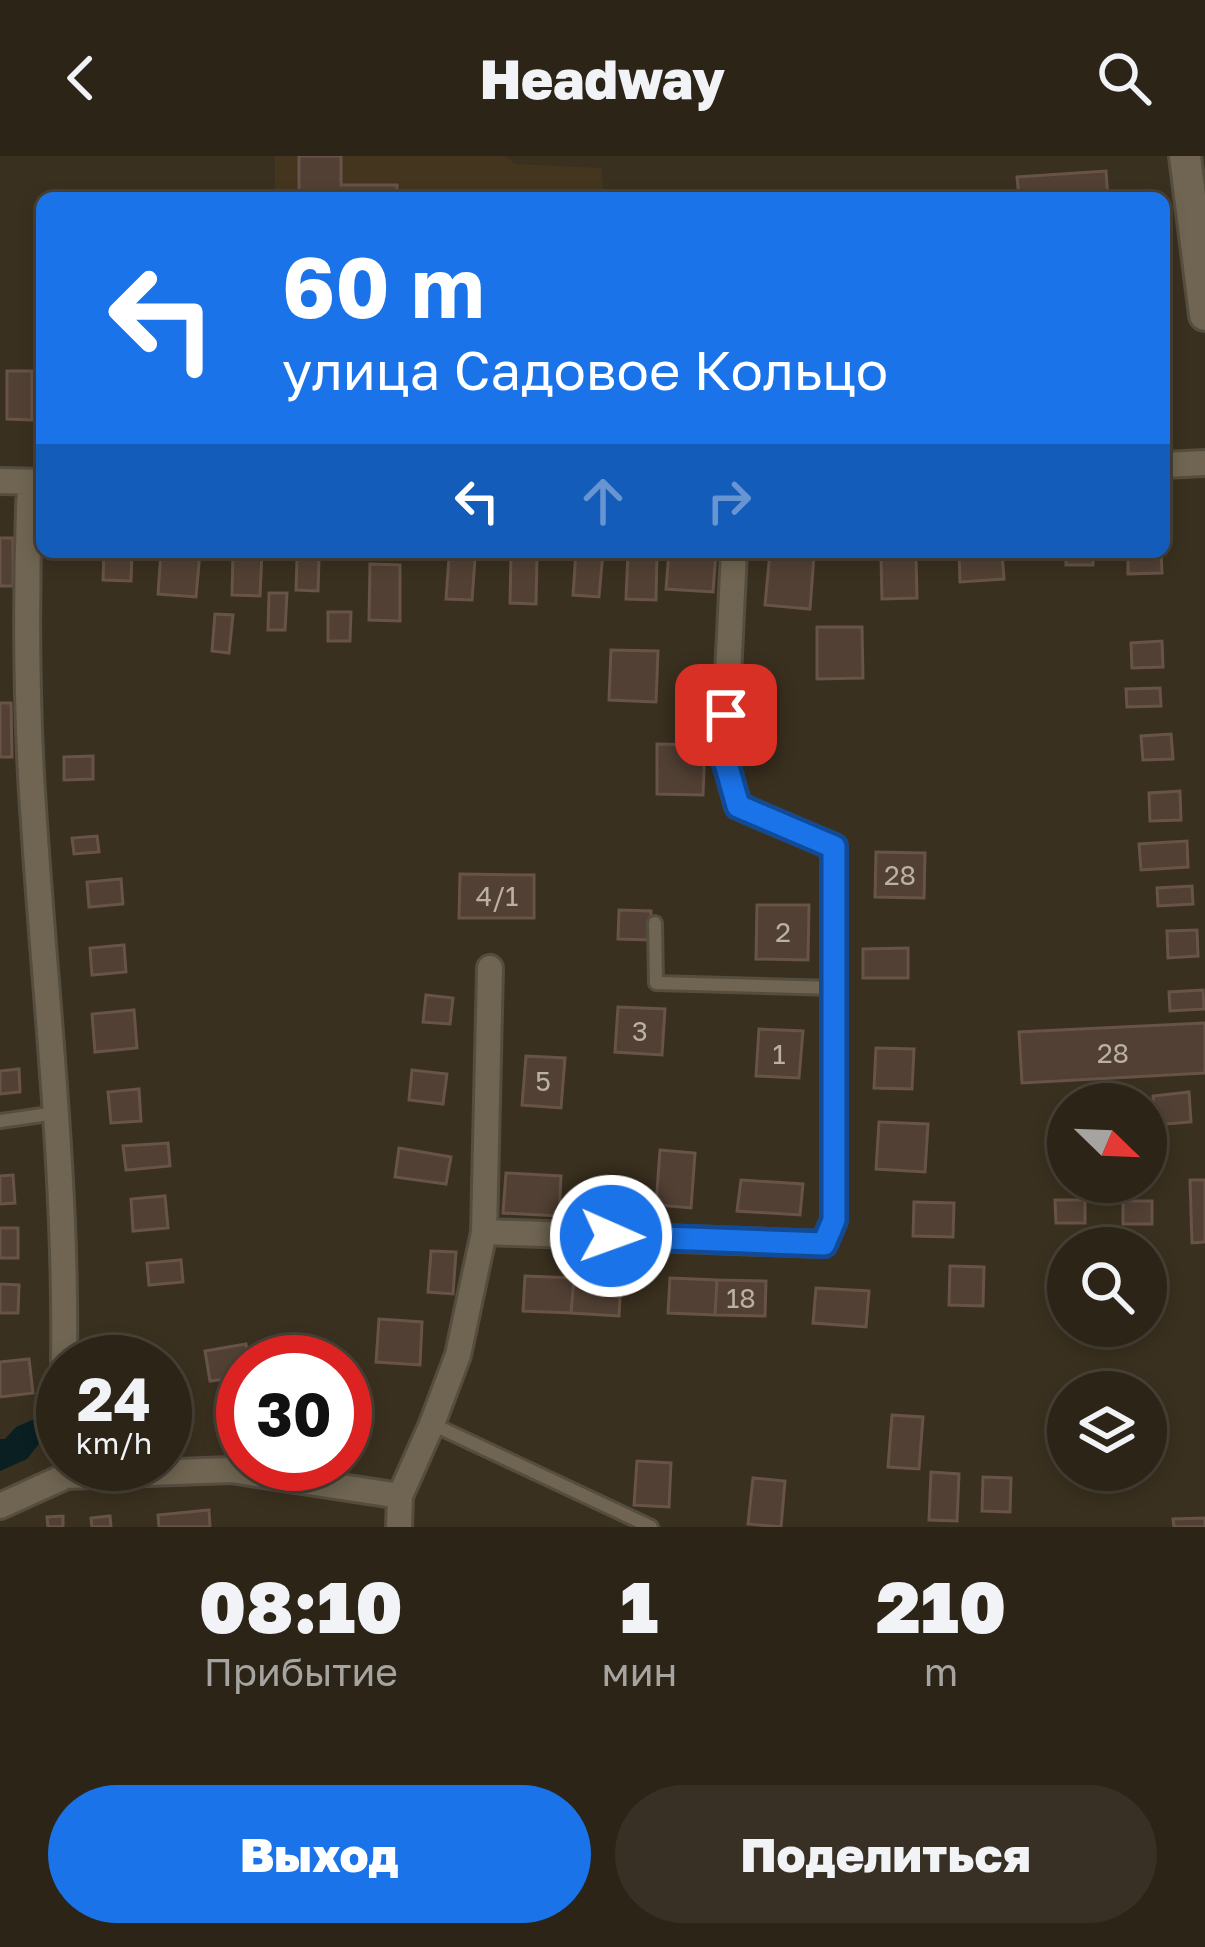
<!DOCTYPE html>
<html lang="ru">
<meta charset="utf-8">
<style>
body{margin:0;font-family:"Golos Text",sans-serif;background:#383024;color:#f1f3f6;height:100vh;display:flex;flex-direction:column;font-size:45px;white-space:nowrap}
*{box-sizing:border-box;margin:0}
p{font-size:39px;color:#a6a4a1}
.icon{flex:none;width:66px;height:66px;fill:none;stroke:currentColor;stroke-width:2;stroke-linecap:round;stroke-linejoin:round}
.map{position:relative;height:1371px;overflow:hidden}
.panel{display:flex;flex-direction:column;background:#2c2417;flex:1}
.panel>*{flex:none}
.hud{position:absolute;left:36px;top:36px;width:1134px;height:366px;border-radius:18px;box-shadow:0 6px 18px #0003,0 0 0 3px #484136;background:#1a73e8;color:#fff;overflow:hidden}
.needle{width:78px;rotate:113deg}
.tools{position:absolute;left:1047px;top:927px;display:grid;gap:24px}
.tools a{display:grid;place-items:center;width:120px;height:120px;border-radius:50%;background:#2c2417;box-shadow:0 6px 18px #0003,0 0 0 3px #484136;font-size:60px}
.speed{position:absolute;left:36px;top:1179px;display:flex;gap:24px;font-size:60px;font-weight:700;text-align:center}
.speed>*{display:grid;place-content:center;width:156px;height:156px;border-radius:50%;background:#2c2417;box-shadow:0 6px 18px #0003,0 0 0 3px #484136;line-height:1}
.speed small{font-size:30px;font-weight:400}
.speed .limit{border:18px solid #d22;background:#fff;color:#111}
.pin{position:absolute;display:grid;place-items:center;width:102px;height:102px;color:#fff;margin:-51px;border-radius:24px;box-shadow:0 6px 18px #0006}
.me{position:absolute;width:132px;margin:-66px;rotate:92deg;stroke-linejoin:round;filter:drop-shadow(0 0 9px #0008)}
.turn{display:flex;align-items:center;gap:42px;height:252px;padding:0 48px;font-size:54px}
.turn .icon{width:156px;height:156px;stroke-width:2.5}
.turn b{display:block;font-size:84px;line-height:102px}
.lanes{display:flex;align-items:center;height:114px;padding:0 48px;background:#0003;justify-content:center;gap:60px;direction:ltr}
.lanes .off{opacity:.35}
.eta{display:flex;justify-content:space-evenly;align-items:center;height:204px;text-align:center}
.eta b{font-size:72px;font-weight:800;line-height:84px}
.action{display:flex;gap:24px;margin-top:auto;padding:24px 48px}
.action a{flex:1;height:138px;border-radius:72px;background:#1a73e8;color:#fff;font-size:48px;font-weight:800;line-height:138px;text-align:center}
.action a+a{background:#383024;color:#f1f3f6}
header{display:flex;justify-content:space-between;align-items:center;height:156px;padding:0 48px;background:#2c2417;font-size:54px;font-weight:800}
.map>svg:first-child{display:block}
.built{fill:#44361e}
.water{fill:#091f22}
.building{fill:#524034;stroke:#675347;stroke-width:3}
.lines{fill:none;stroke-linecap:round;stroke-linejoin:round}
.service-casing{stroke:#554d3e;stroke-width:18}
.minor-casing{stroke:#554d3e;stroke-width:30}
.secondary-casing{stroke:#554d3e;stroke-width:36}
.service{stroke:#706552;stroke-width:12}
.minor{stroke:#706552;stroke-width:24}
.secondary{stroke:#706552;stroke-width:30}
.route-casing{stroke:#114b97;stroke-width:30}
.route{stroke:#1a73e8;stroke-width:21}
.labels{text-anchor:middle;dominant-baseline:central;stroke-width:12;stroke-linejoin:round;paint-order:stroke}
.number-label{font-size:27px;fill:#bab0a4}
</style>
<header><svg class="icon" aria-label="back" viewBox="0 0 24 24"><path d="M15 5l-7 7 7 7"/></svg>Headway<svg class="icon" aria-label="search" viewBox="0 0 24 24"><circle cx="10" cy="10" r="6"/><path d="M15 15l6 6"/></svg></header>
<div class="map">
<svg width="1205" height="1371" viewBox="0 0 1205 1371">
<rect width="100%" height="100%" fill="#3a301f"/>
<path class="built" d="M275,0H505L515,8L602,12L603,42H275Z"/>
<path class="water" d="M37,1262L41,1285L27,1303L0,1315V1283H5L16,1271Z"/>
<path class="building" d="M299,0H341V29H397V42H299Z
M1106,15L1108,42H1019L1017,21Z
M7,215H32V264L7,263Z
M0,382H13V430H0Z
M104,396H132L131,425L103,424Z
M161,396H200L196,441L158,438Z
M233,396H262L260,440L232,439Z
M576,396H603L599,441L573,439Z
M628,396H657L656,444L626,443Z
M669,396H716L713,436L666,433Z
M770,396L814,399L810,453L765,449Z
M959,396H1002L1004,423L960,426Z
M1066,396H1093V409H1066Z
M1128,396H1161L1162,417L1128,418Z
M511,398L537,399L536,448L510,447Z
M449,401L475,403L472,444L446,443Z
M916,401L917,442L882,443L881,402Z
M297,402L319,403L318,435L296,434Z
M370,408L400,409V465L369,464Z
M269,437H287L285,474H268Z
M328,456H351L350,485H328Z
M215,458L233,459L229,497L212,495Z
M817,471H862L863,522L817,523Z
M1162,485L1163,511L1132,512L1131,487Z
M611,494L658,495L656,546L609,544Z
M1160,532L1161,550L1127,551L1126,533Z
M0,547H11L12,601H0Z
M1171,578L1173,603L1143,604L1141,580Z
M657,588L705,589L703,639L657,638Z
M93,600V623L64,624V601Z
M1180,635L1181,664L1150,665L1149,637Z
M97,680L99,696L74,698L72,682Z
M1187,685L1188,711L1141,714L1139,688Z
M876,696L925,697L924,742L875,741Z
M460,718L534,719V762H459Z
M121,723L123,748L89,751L87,726Z
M1192,730L1193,748L1158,750L1157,732Z
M757,749H809L808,804L756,803Z
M619,754L651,755L650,784L618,783Z
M1197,774L1198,800L1168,802L1167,775Z
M124,789L126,816L92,819L90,792Z
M908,792V822H863V793Z
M1203,834L1204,853L1170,855L1169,836Z
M426,839L453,842L450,868L423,866Z
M618,851L665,853L662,899L615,896Z
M134,854L137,892L95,896L92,858Z
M1205,867V917L1022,927L1019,876Z
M759,873L803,875L799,922L756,920Z
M876,892L914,893L912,933L874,932Z
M526,900L565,902L561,952L522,949Z
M19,913L20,936L0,938V915Z
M412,914L447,918L443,948L409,944Z
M139,933L141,965L111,967L108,936Z
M1189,936L1191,966L1155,969L1153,940Z
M879,966L928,968L925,1016L876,1013Z
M168,987L170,1010L126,1014L123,990Z
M399,992L451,1001L446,1028L395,1021Z
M660,994L695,997L691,1052L656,1049Z
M506,1017L561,1020L559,1060L503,1057Z
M13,1019L15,1047L0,1048V1020Z
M741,1024L803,1028L800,1059L737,1055Z
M1190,1024H1205V1086L1192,1087Z
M165,1040L168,1072L133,1075L131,1043Z
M1055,1044H1085V1067H1056Z
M1123,1045H1152V1068H1123Z
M914,1046L954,1047L953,1081L913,1080Z
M0,1072H18V1102H0Z
M431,1095L456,1096L453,1138L428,1136Z
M181,1104L183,1126L149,1129L147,1107Z
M950,1110L984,1111L983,1150L949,1149Z
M525,1120L574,1122L571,1157L523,1155Z
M574,1122L621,1124L619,1160L571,1157Z
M670,1122L717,1124L715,1159L668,1157Z
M717,1124L766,1125L765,1160L715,1159Z
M0,1128L19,1129L18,1157H0Z
M816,1132L869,1135L866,1171L813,1167Z
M379,1163L422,1166L420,1209L376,1206Z
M246,1188L249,1206H243V1221L210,1225L205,1195Z
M29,1203L33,1237L0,1241V1206Z
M892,1259L923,1261L919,1313L888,1311Z
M637,1305L671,1307L669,1351L634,1349Z
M931,1316L959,1318L957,1365L929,1364Z
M983,1321L1011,1322L1010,1356L982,1355Z
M753,1322L785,1325L781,1371L748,1368Z
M209,1354L210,1371H159L158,1359Z
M63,1360V1371H48L47,1361Z
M110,1360L111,1371H92L91,1362Z
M1205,1362V1371H1174L1173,1363Z"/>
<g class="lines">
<defs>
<path id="service" d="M655,767L656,827L834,832
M0,965L56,957
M432,1268L651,1371"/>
<path id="minor" d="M1164,309L1205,307
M0,325L42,326
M30,326C26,424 26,521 31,619C42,815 67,1010 64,1206
M484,1076L824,1088L834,1064V691L738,650L724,600L734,396
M0,1350L66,1320L231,1314L400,1340
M399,1371L400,1340L432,1268L458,1199L484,1076L490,812"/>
<path id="secondary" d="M1185,0L1205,159"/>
</defs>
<use href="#service" class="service-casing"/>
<use href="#minor" class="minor-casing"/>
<use href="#secondary" class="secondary-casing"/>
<use href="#service" class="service"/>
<use href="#minor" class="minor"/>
<use href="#secondary" class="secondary"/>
</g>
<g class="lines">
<defs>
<path id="route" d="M611,1080L824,1088L834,1064V691L738,650L724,600L726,559"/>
</defs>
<use href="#route" class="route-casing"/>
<use href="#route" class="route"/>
</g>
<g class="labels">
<g class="number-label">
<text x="900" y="719">28</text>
<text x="497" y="740">4/1</text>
<text x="783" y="776">2</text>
<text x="640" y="875">3</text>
<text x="1113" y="897">28</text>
<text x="779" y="898">1</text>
<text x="543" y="925">5</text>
<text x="741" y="1142">18</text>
</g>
</g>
</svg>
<div class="tools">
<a><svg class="needle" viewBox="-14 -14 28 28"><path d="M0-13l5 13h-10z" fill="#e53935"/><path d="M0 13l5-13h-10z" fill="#a6a4a1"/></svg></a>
<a><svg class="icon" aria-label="search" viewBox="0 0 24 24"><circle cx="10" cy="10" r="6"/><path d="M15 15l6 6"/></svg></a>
<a><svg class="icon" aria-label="layers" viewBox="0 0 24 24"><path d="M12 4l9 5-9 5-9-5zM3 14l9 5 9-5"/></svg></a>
</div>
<div class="speed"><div>24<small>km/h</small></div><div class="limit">30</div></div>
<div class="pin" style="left:726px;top:559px;background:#d93025"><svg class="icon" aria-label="arrive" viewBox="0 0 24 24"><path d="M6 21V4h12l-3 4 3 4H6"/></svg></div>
<svg class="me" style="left:611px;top:1080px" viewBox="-20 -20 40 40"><circle r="17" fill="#1a73e8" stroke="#fff" stroke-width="3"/><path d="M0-11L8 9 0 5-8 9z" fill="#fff"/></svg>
<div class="hud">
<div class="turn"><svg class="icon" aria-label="left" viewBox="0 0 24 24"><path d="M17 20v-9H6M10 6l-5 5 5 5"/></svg><div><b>60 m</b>улица Садовое Кольцо</div></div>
<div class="lanes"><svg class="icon" aria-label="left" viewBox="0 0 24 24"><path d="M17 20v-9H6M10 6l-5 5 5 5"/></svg><svg class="icon off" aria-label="ahead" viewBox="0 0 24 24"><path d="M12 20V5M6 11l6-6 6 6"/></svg><svg class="icon off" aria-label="right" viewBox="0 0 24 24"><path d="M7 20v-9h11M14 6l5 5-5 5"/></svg></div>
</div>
</div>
<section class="panel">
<div class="eta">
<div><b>08:10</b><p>Прибытие</p></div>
<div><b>1</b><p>мин</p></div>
<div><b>210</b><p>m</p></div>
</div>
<div class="action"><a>Выход</a><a>Поделиться</a></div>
</section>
